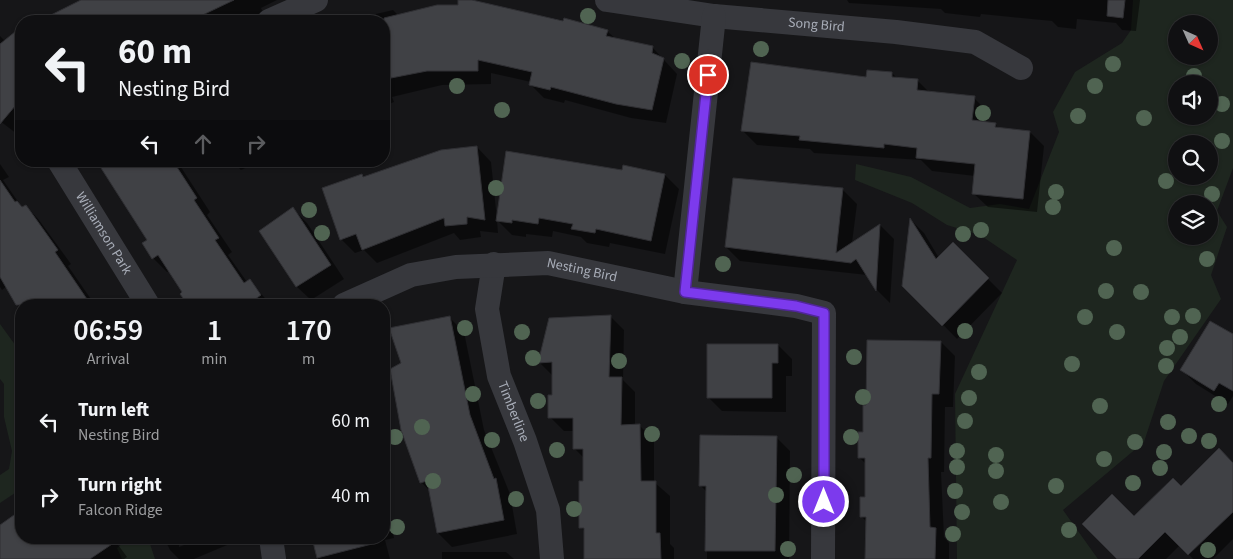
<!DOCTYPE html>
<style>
body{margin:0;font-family:"Source Sans 3",sans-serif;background:#1e1e20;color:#f1f3f6;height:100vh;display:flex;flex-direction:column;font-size:19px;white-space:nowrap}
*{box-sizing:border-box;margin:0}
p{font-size:16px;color:#9c9d9f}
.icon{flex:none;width:28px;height:28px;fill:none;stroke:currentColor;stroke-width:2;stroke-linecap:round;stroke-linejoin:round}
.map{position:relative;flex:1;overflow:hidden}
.panel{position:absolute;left:15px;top:299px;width:375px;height:245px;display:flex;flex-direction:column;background:#101012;border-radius:20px;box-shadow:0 1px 4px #0004,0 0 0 1px #303032}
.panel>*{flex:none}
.top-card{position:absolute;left:15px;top:15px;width:375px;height:152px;border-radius:20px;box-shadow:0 1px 4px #0004,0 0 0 1px #303032;background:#101012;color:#f1f3f6;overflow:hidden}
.needle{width:32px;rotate:135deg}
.buttons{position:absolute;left:1168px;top:15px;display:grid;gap:10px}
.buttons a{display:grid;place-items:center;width:50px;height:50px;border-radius:50%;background:#101012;box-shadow:0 1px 4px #0004,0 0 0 1px #303032;font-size:25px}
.pin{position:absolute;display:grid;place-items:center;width:42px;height:42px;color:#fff;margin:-21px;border:2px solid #fff;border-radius:50%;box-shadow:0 1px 5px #0007}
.me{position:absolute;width:55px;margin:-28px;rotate:0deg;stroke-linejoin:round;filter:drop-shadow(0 0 4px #0008)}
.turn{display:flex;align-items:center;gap:18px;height:105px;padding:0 20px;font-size:22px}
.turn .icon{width:65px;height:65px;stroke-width:2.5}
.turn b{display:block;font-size:35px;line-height:42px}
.lanes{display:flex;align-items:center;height:48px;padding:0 20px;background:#0003;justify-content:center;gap:25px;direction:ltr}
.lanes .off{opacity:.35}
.eta{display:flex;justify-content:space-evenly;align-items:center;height:85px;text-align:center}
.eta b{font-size:30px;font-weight:600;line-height:35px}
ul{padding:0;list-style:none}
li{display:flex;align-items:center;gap:15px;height:75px;padding:0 20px}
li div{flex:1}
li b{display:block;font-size:19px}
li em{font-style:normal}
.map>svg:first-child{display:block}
.green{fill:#1e261f;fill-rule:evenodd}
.shadow{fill:#0007}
.building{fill:#404145;stroke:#303034}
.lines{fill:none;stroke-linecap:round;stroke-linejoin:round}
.street{stroke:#37383d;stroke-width:24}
.tree{fill:#506452}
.route-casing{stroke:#51269a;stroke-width:12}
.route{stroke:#7c3aed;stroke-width:9}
.labels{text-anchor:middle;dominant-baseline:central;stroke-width:4;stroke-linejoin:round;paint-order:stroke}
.street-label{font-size:14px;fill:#a8adb8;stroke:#111113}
</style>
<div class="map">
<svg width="1233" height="559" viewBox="0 0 1233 559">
<rect width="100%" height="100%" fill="#161618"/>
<path class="green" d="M1133,0H1233V168L1217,211L1227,227L1211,275L1221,299L1164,381L1144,442L1063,510L1098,559H957L955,394L1017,260L980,235L947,225L912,203L855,180L856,164L911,177L970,208L1000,204L1029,209L1059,132L1053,112L1075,72L1122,43L1131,30ZM1176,24H1209V56H1176ZM1176,84H1209V116H1176ZM1176,144H1209V176H1176ZM1176,204H1209V236H1176Z
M0,324L21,353V489L0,503V475L9,469L12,451L4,417V384L0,379Z
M120,538H148L155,559H122L117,548L123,543Z"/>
<path class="shadow" d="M83,0H277L261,8L263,12L247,19L244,16L231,21H40Z
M847,0H1140L1136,31L1122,30L1116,23L1077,19L1076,29L1058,27L1052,21L981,14L980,17L945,13L941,9L849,3Z
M471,1L600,28L607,31L616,39L653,48L677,74L666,123L631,118L565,100L564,103L544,98L530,84L531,82L491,73V84L442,85L392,97L394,102L384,106V21H378L376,14L393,10L399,16L459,6Z
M21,30V129L17,134L0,121V36L5,41Z
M892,73L897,78L917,80L930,93L974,98L988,112L987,123L995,124L1000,129L1030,132L1044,146L1037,212L988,207L973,193L975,176L932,171L921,160L814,153L810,149L757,145L743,131L867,78Z
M477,147L491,162L497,219L623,172L665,175L679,189L665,254L610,243L609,247L587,243L581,237L553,231L552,237L526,234V237L512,235L497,220L498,233L480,231L481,237L460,240L454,233L377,263L364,250L355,253L341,239L362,175L365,178Z
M113,161H177L210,212L207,215L232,252L228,255L247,282L249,280L271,305H192L170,271L167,272L153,258L144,244L149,241Z
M232,161H261L241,170Z
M0,164L9,177L3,180L21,206L23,208L26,206L39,220L71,264L68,266L95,305H21V311L6,287L2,290L0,287Z
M843,190L857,204L852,243L880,225L894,239L890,303L877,290L867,275L740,261L726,247Z
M293,209L307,223L344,279L311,300L297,287L260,231Z
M911,220L924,233L939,258L953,244L1002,293L957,339L904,285Z
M610,316L624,330L623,380L635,392V426H640L654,440V482L670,496V544L674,548V559H586L585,532L581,527L584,458L574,448V431H564L550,417L553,376L539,362Z
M450,318L464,332L484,430L510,494L517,534L452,547L438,533L430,491L421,482L403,364Z
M1233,335V396L1228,404L1196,384L1182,370Z
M941,342L955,356L953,407H945L944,472H941L944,537L949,543V559H865L867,522L861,516L866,499V464L859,457L865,434Z
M778,345L792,359V376H786V412L722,411L708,397Z
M776,437L790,451L789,559H707V492L701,486Z
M1233,464V539L1213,559H1193L1180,545L1166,559H1119L1134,518L1181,488Z
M21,512V538H113L127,557L124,559H0V526Z
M384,512L390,518L394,538L385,540L390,559H318L313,538H384Z
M164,538H195L179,545V547L201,538H238L239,540L194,559H179L170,550Z
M442,552H506L514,559H442Z"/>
<path class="building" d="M81,0H234L190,21H39Z
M458,0H472L563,21L564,18L608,30L606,36L653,46L652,53L664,58L652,110L616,104L551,87L550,90L529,85L532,72L478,60V71H427L391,78L384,50V18L437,5H458Z
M1108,0H1125L1123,18L1107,16Z
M21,27V99L0,124V44Z
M751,62L866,77L867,70L892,72V77L918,79L917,90L975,96L972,120L996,123L995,127L1030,131L1023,199L972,194L975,164L916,158L917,148L884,144V148L799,140L800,136L741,131Z
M477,146L485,220L467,217V224L445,226L444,218L362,250L356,234L340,240L322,188L362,174L363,177L441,150Z
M506,151L622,170L623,165L665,174L651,241L596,229L595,233L571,229L573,224L539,218L538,224L512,220V223L496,221Z
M111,161H173L197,198L194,200L219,238L215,240L244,283L250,279L261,295L247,305H188L180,294L182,292L158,255L152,259L142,243L147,240L101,168Z
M733,178L843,188L836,253L880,224L876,291L856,259L851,263L725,247Z
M0,180L15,202L17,201L22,207L26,205L58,250L55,252L91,305H16L0,277Z
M293,207L331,265L296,287L259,231Z
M910,218L936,259L953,242L989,278L942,326L902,286Z
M611,315L609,377H622L621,425L640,424L641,481H656V533H660L661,559H584V528H579V481H583V449H573V418H548V395H552V362L538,363L549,318Z
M450,316L470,415L494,479L496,478L504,520L437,533L427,481L420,483L401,430L390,369L401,363L389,328Z
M1210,321L1233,334V391L1219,383L1214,391L1180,370Z
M867,340L941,341L939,394H932L931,458H928L930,527L936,528L935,559H865L866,517H860V497H865V458H858V432H863V405H866Z
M707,344H778V363H772V398H707Z
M700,435L777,436L775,551H705L706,486H699Z
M1219,448L1233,463V512L1188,555L1165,532L1138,559H1117L1082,524L1112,494L1134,516L1173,478L1181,486Z
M21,510V538H121L90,559H0V525Z
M312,538H372V544L317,558Z"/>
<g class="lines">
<g class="street">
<path id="s1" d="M607,0L714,16L896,32L975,42L1021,68"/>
<path d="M269,21L316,0"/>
<path id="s2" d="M59,161L148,305"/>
<path id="s3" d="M494,264L487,309L499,376L525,441L548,510L552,559"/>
<path d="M685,292L714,16"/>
<path id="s4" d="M344,305L411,275L456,267L548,263L685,292L796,306L824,313L823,559"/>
<path d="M271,538L274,559"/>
</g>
</g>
<g class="tree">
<circle cx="588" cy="16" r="8"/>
<circle cx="761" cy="49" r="8"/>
<circle cx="682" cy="61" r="8"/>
<circle cx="1113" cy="64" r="8"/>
<circle cx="1194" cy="76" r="8"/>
<circle cx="457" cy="86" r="8"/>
<circle cx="1095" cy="86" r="8"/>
<circle cx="1222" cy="104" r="8"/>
<circle cx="502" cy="110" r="8"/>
<circle cx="983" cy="113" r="8"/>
<circle cx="1078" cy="116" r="8"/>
<circle cx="1144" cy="118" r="8"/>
<circle cx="1222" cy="141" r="8"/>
<circle cx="1166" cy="181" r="8"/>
<circle cx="496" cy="188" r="8"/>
<circle cx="1056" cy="192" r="8"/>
<circle cx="1212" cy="194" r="8"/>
<circle cx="1053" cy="207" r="8"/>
<circle cx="309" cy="210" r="8"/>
<circle cx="981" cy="230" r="8"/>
<circle cx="322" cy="233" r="8"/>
<circle cx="963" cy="234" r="8"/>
<circle cx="1114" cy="248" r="8"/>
<circle cx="1207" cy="259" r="8"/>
<circle cx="723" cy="264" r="8"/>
<circle cx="1106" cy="291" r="8"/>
<circle cx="1141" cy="292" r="8"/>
<circle cx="1193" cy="316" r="8"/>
<circle cx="1085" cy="317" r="8"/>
<circle cx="1172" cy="317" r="8"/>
<circle cx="465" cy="328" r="8"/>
<circle cx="965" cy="331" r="8"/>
<circle cx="522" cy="332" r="8"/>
<circle cx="1117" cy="332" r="8"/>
<circle cx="1180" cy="337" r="8"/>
<circle cx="1167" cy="348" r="8"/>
<circle cx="854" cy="357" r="8"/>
<circle cx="533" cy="358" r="8"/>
<circle cx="619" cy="361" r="8"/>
<circle cx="1072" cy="364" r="8"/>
<circle cx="1166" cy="366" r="8"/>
<circle cx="979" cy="372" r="8"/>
<circle cx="473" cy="394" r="8"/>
<circle cx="863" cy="397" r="8"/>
<circle cx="969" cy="398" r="8"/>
<circle cx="538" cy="401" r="8"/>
<circle cx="1219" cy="404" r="8"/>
<circle cx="1100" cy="406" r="8"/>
<circle cx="965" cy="421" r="8"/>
<circle cx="1168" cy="422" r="8"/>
<circle cx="422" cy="427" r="8"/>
<circle cx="652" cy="434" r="8"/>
<circle cx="1189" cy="436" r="8"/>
<circle cx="395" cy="437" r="8"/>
<circle cx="851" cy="437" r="8"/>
<circle cx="492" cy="440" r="8"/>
<circle cx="1209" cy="441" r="8"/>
<circle cx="1135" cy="442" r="8"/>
<circle cx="557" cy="450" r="8"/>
<circle cx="957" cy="451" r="8"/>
<circle cx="1164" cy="452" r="8"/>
<circle cx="996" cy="455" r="8"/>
<circle cx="1104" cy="459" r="8"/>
<circle cx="957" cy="467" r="8"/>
<circle cx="1160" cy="468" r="8"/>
<circle cx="996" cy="471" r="8"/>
<circle cx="794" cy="475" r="8"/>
<circle cx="433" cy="481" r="8"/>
<circle cx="1133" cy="483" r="8"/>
<circle cx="1056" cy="486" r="8"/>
<circle cx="955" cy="491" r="8"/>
<circle cx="776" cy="495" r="8"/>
<circle cx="516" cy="499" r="8"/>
<circle cx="1001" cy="502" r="8"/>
<circle cx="574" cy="509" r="8"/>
<circle cx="962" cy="512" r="8"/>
<circle cx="397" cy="527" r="8"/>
<circle cx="1069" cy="530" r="8"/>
<circle cx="953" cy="534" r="8"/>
<circle cx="788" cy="549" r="8"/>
<circle cx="1208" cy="550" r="8"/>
</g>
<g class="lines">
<defs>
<path id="route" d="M708,75L685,292L796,306L824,313V502"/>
</defs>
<use href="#route" class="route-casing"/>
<use href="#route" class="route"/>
</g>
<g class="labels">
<g class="street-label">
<text stroke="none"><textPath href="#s1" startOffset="211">Song Bird</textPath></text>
<text stroke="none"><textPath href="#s2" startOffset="85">Williamson Park</textPath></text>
<text stroke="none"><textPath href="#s4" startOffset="246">Nesting Bird</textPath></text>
<text stroke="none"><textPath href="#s3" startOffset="152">Timberline</textPath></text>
</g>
</g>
</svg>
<div class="buttons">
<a><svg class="needle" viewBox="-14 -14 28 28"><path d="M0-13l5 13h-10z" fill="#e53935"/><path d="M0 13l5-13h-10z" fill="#9c9d9f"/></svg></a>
<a><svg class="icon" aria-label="sound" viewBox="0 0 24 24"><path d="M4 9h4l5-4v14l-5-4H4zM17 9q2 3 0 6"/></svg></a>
<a><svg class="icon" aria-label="search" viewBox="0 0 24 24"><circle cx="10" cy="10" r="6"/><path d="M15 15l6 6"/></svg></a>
<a><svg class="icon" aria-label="layers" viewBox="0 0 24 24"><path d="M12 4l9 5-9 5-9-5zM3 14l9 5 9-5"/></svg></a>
</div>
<div class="pin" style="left:708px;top:75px;background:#d93025"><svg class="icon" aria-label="arrive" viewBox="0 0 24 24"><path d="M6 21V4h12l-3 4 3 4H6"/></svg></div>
<svg class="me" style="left:824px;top:502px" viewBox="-20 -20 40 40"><circle r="17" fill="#7c3aed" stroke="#fff" stroke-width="3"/><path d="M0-11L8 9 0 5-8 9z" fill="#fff"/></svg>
<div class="top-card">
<div class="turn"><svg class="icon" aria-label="left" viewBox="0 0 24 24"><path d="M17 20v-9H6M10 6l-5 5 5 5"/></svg><div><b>60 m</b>Nesting Bird</div></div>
<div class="lanes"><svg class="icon" aria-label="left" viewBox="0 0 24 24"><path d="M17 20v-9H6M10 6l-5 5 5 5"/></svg><svg class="icon off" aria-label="ahead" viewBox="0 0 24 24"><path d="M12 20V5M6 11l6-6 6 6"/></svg><svg class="icon off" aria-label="right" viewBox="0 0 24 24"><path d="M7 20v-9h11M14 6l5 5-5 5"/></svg></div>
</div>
<section class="panel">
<div class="eta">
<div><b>06:59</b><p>Arrival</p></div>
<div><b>1</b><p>min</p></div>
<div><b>170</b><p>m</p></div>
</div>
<ul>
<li><svg class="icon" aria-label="left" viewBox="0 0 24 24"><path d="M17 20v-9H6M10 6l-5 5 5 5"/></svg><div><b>Turn left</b><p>Nesting Bird</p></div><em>60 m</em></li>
<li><svg class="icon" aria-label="right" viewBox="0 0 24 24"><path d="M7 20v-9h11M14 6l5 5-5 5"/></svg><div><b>Turn right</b><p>Falcon Ridge</p></div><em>40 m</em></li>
</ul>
</section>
</div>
